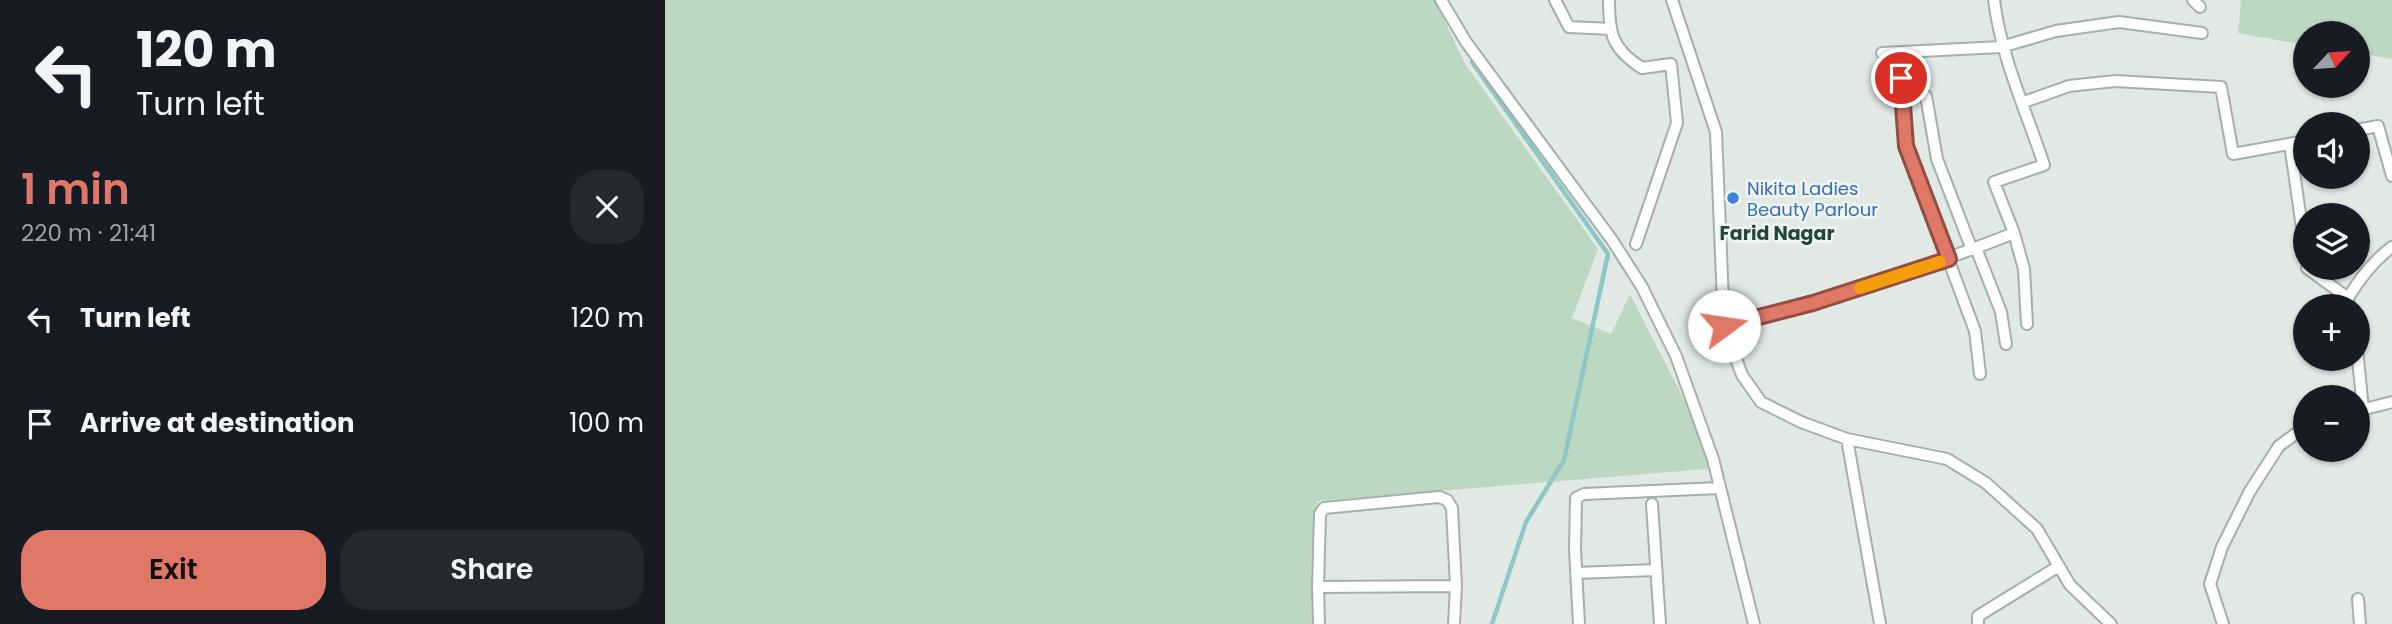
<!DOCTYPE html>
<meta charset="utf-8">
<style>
body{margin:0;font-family:Poppins,sans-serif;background:#242831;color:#f1f3f6;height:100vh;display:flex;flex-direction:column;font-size:26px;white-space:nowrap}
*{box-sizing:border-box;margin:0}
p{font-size:23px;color:#9ea1a6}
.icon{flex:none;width:38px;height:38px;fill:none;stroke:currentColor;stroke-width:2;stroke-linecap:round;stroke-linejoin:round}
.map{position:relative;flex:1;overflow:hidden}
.sheet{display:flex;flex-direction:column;background:#171b24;width:665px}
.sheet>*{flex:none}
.banner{background:#171b24;color:#f1f3f6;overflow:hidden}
.needle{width:46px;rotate:64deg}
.fabs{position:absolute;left:1628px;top:21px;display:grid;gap:14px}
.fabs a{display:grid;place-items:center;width:77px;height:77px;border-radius:50%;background:#171b24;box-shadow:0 2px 5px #0004;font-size:35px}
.pin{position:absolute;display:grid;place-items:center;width:60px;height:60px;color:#fff;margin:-30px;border:4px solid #fff;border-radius:50%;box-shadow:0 2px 7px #0007}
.me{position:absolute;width:77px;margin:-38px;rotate:76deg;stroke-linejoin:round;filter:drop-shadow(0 0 5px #0008)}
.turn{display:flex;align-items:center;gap:24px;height:147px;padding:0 21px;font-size:32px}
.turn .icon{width:91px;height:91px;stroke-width:2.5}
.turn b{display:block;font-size:49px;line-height:60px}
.round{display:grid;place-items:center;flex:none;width:74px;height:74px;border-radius:28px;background:#242831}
.head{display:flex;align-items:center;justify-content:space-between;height:119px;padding:0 21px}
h1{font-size:42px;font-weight:600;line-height:52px;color:#e07867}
.button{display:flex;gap:14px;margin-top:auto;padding:14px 21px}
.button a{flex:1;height:80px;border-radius:28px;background:#e07867;color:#111;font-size:28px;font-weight:600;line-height:80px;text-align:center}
.button a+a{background:#242831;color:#f1f3f6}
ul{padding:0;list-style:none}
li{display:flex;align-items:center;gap:21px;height:105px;padding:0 21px}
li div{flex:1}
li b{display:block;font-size:26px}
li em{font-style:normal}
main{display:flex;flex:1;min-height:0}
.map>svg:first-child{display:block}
.green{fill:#bcd8c0}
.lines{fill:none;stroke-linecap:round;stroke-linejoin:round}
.stream{stroke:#8fc6c8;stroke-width:4.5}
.street-casing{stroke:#a4b0aa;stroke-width:14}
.street{stroke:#fff;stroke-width:10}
.route-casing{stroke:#924e43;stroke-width:18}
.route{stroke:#e07867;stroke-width:12}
.slow{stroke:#f59e0b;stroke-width:12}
.shop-dot{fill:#3f7fe0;stroke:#f0f6f3;stroke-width:2.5}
.labels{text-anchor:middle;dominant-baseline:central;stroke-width:5;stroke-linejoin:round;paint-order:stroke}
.shop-label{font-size:18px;fill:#366cbe;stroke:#f0f6f3;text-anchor:start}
.neighbourhood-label{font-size:19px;font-weight:bold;fill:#22473a;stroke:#f0f6f3}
</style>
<main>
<section class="sheet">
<div class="banner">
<div class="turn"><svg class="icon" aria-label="left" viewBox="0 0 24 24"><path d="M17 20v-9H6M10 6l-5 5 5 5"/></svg><div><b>120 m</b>Turn left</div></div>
</div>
<div class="head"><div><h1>1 min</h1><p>220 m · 21:41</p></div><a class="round"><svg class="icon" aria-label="close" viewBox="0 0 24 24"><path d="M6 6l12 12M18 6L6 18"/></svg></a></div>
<ul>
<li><svg class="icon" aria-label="left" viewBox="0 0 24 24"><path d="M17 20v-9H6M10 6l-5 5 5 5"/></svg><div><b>Turn left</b></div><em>120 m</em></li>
<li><svg class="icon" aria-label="arrive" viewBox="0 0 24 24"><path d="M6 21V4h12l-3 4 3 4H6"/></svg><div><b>Arrive at destination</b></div><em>100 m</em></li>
</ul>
<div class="button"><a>Exit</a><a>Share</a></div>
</section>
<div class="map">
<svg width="1727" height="624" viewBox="0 0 1727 624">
<rect width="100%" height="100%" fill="#e0e9e4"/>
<path class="green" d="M0,0H770L800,64L933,249L907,318L946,334L965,294L1054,468L652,501L649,624H0Z
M1576,0H1727V59L1692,53V33H1640V45L1573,33Z"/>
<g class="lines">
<path class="stream" d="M807,62L943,254L899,460L861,522L827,624"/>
<defs>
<path id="street" d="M776,0L801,42L947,240L977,287L1011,356L1048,459L1089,624
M890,0L904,27L946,29
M944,0C944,34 947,49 977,68L1006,64L1012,123L971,244
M1007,0L1051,132L1059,326L1077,375L1096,402L1136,422L1182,439L1282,459L1321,483L1372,529L1405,585L1446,624
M1528,0L1535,7
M1217,53L1336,47L1391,31L1454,22L1537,33
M1235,77L1241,146L1310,331L1315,374
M1261,96L1272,159L1307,250
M1359,102L1404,86L1450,81L1556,87L1568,154L1640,141
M1692,130L1713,126L1727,176
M1625,144L1640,249
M1349,233L1359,269L1362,324
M1311,248L1336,312L1341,344
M1642,268L1683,298
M1684,306L1683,298C1695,278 1708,261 1727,247
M1059,326C1158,300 1254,271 1349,233L1329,182L1379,165C1361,110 1336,57 1329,0
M1692,349L1698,409
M1692,411L1727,402
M1182,439L1215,624
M987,504L995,624
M911,573L990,570
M653,587L655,514L659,508L774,497L782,500L787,508L791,586
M1693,599L1695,624
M654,624L653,587L791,586L789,624
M914,624L910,550L911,498L919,494L1055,488
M1313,624V616L1394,566
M1558,624L1545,584L1557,547L1585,491L1614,446L1640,427"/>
</defs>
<use href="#street" class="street-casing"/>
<use href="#street" class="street"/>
</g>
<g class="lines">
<defs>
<path id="route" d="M1059,326L1148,303L1284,259L1241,146L1236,78"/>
</defs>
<use href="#route" class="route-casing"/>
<use href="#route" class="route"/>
<path class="slow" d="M1195,288L1275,262"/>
</g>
<circle class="shop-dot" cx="1068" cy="198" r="7"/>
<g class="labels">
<g class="shop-label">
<text x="1082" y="188">Nikita Ladies<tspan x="1082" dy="21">Beauty Parlour</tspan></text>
</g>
<g class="neighbourhood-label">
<text x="1112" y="233">Farid Nagar</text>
</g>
</g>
</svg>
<div class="fabs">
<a><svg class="needle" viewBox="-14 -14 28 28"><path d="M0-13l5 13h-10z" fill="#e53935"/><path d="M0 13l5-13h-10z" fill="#9ea1a6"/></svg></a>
<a><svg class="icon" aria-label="sound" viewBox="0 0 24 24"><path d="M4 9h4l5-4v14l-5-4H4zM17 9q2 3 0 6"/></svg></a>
<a><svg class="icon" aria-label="layers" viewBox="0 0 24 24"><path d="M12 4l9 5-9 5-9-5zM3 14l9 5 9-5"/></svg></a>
<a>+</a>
<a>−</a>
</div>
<div class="pin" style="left:1236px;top:78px;background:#d93025"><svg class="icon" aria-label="arrive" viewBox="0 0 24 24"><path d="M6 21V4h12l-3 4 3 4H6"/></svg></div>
<svg class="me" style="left:1059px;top:326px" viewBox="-20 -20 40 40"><circle r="19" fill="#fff"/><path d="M0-13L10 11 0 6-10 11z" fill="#e07867"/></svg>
</div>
</main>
